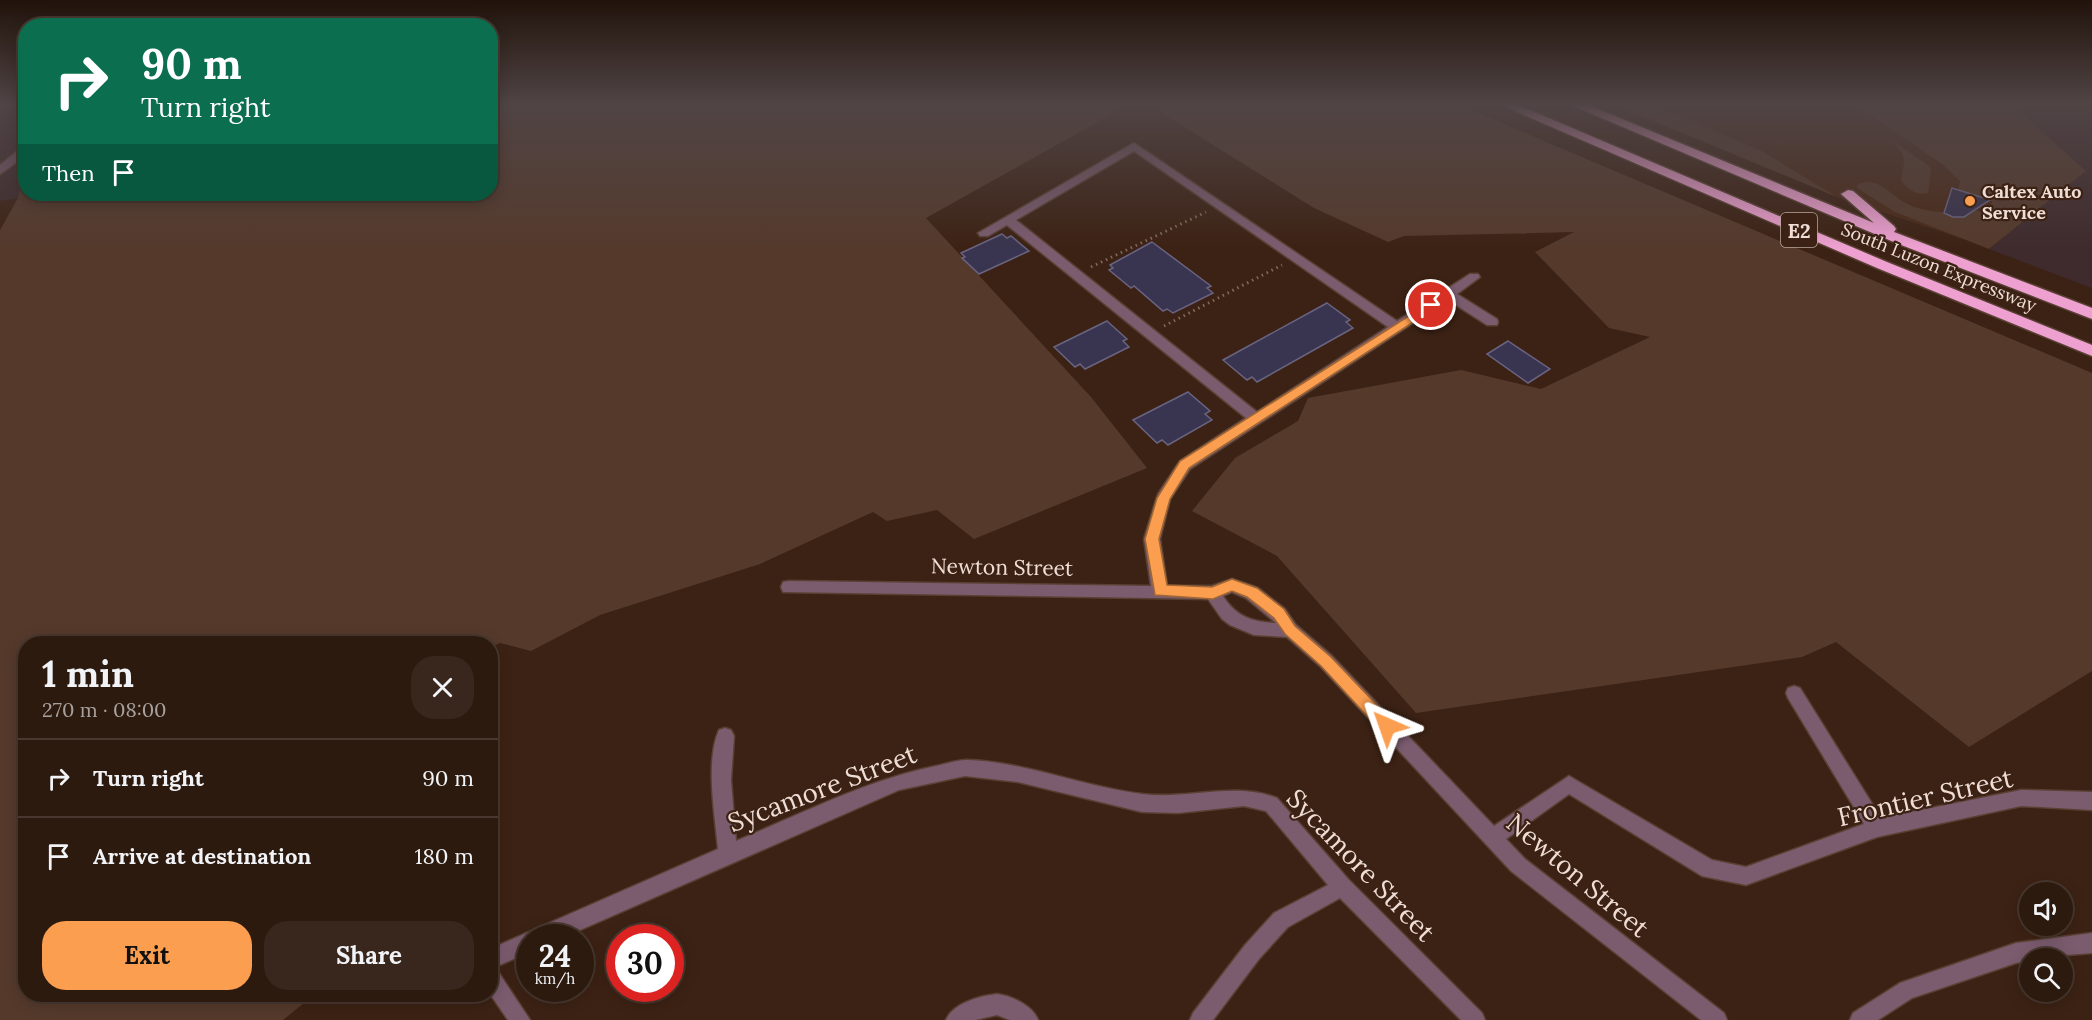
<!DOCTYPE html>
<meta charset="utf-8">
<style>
body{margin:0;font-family:Lora,serif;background:#39271d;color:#f1f3f6;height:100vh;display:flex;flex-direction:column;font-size:22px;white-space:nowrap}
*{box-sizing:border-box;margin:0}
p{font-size:20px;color:#a7a19e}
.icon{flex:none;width:33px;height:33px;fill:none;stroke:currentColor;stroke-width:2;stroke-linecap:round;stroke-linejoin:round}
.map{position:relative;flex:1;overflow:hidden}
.sheet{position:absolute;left:18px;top:636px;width:480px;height:366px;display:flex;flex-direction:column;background:#2d1a0f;border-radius:24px;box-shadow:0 3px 15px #0003,0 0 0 2px #48382f}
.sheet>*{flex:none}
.guide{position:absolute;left:18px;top:18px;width:480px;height:183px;border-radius:24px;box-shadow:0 3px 15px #0003,0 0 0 2px #48382f;background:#0b6e4f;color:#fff;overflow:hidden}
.tools{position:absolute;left:2019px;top:882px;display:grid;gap:12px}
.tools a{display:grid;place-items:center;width:54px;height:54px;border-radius:50%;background:#2d1a0f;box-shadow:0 3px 15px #0003,0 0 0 2px #48382f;font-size:30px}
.speed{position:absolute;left:516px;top:924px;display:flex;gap:12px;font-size:30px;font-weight:700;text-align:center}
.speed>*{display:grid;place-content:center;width:78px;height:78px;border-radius:50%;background:#2d1a0f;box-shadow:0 3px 15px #0003,0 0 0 2px #48382f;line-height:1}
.speed small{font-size:15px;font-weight:400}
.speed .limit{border:9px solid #d22;background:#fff;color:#111}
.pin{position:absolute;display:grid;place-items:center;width:51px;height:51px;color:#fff;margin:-26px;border:3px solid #fff;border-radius:50%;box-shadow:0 2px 6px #0007}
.me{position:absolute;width:66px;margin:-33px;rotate:317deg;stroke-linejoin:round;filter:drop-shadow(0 0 4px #0008)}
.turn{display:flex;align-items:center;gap:21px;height:126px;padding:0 24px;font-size:27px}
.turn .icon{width:78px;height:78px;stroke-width:2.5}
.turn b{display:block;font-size:42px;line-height:51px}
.then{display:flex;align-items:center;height:57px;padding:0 24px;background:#0003;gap:12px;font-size:22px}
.round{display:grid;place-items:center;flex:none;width:63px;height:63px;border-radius:24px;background:#39271d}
.headline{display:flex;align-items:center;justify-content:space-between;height:102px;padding:0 24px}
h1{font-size:36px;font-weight:700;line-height:45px}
.button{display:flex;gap:12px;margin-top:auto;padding:12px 24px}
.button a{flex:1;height:69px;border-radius:24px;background:#fb9e50;color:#111;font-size:24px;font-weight:700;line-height:69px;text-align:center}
.button a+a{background:#39271d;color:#f1f3f6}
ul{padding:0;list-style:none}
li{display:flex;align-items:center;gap:18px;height:78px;padding:0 24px;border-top:2px solid #48382f}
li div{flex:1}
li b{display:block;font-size:22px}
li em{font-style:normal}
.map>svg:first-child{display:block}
.built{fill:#4a2a18}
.industrial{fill:#3f2b2e}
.green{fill:#553a2c}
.building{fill:#39344f;stroke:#696482;stroke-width:1.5}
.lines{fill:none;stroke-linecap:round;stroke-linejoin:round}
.minor-casing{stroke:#594033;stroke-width:3}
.highway-casing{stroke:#594033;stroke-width:3}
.path{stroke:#816a5e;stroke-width:3;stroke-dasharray:1.5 4;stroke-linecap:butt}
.minor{fill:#7b5c6f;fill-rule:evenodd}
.highway{fill:#eea1d1;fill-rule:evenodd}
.route{fill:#fb9e50;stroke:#a36734;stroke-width:1.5}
.poi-dot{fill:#fb9e50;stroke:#3c2214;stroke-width:2}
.labels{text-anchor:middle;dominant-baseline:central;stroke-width:4.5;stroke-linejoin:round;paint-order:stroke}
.far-poi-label{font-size:18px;font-weight:bold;fill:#f0ded6;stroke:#3c2214;text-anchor:start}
.far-street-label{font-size:18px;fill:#f0ded6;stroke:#3c2214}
.shield{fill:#3c2214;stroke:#baa69c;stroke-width:1.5}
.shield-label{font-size:20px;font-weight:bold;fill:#f0ded6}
.street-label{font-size:21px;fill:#f0ded6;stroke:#3c2214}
.near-street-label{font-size:26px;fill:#f0ded6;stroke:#3c2214}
</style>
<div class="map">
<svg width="2092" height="1020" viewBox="0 0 2092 1020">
<rect width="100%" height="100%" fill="#3c2214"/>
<path class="built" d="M1615,105H1856L2004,206L1966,240L1837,197Z"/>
<path class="industrial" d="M0,105H25V156L18,198L0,201Z
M2013,105H2092V288L1989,249L2086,171Z"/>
<path class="green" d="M491,105H1128L926,218L1091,397L1147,468L974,539L937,510L887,521L873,512L760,564L600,615L531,651L500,643L491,647L490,644H26V994L314,995L283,1020H0V230L18,198L25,156L26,194H490Z
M1149,105H1459L2092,373V671L1969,747L1836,642L1802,657L1416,713L1277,556L1192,511L1235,458L1298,421L1308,398L1461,370L1541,389L1650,337L1609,328L1535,252L1574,232L1404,236L1388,242L1314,208Z
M1615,105H1641L1659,109L1706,127L1760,150L1837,197Z
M1856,105H2013L2086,171L1989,249L1895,212L1857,188L1858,184C1878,176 1888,193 1904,202C1916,209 1928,211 1941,212C1949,212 1954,218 1964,217L1971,209L1988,214L1992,201L1958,190L1960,181L1942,164Z
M1892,140L1928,165L1931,169L1928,193C1916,196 1907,189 1901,180C1905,159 1907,157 1892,140Z"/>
<path class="building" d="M1952,188L1990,200L1964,217H1953L1944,213Z
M1002,234L1007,238L1011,236L1029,251L979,274L962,258L965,257L961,253Z
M1152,242L1211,286L1207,288L1213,293L1173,313L1167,309L1163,311L1134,286L1131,288L1109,270L1113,268L1110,265Z
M1327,303L1350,320L1346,322L1353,328L1257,382L1252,377L1247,380L1223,360Z
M1107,321L1127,339L1123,341L1129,347L1085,369L1080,364L1075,367L1054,347Z
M1508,341L1550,369L1528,383L1487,354Z
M1188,392L1210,411L1205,414L1212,420L1168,445L1162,440L1157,443L1133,420Z"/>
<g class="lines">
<defs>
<path id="minor" d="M1134,143L1397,321L1470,274H1478L1480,277L1457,294L1497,319L1498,322L1497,325H1487L1448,300L1190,469L1170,499L1160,539L1167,586H1212L1232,579L1258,588L1285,609L1296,625L1332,656L1494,826L1569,776L1712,860L1746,867L1864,824L1788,698L1786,693L1788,688L1794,686L1800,688L1881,818L2021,790L2092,792V810L2021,806L1877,837L1746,885L1702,876L1569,794L1506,839L1525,859L1724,1013L1727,1020H1701L1511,871L1320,666L1287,637L1254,635L1230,625L1222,619L1208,599L783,592L781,587L783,582L789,581L1151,586L1144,539L1158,494L1180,461L1246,418L1007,225L988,236H980L978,233ZM1134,151L1388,327L1257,412L1016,220ZM1232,592L1246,598L1276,623C1253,622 1236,617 1223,596Z
M26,144V155L23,158L0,174V165Z
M725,728L731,730L734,736L731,780L736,841C801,814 867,780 936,766C946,764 957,760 967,760C1027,762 1083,787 1142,794C1187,800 1234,781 1277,798L1349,880L1482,1013L1485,1020H1461L1340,898L1288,927L1259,959L1213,1020H1190L1193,1013L1245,945L1274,913L1328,885L1266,811L1244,806L1178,813L1142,812L1018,782L965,776L899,790L562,938H530V952L495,967L530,1020H508L490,994V949L718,849C715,816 705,761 719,730Z
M2092,933V953L2030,958V961L2016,963L1912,998L1878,1020H1850L1853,1013L1900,983L2016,943Z
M997,994C1012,996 1033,1006 1038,1020H1010L997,1015L975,1020H946C953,1003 980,996 997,994Z"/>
<path id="highway" d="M1501,105H1518L1887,262L2092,345V356L1877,268Z
M1571,105H1588L1874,223L1841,194L1848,190L1853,191L1894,226L1896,229L1894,232L2092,308V319L1896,243Z"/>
</defs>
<use href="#minor" class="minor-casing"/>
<use href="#highway" class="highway-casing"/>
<path class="path" d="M1091,267L1206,212
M1164,326L1282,265"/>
<use href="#minor" class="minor"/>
<use href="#highway" class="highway"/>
</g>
<linearGradient id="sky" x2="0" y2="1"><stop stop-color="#21130b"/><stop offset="0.42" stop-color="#504445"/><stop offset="1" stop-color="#504445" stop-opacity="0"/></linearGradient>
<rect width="2092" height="248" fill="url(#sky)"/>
<path class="route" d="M1431,302L1435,303V308L1189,468L1170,499L1159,539L1167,585L1212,587L1232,579L1257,588L1284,609L1295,626L1331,657L1392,721L1395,726L1392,731L1387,733L1381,731L1321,666L1285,634L1274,618L1247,597L1232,591L1213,599L1155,595L1145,539L1157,498L1180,461Z"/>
<circle class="poi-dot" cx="1970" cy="201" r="6"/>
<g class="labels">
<g class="far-poi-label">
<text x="1982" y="191">Caltex Auto<tspan x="1982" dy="21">Service</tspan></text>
</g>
<g class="far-street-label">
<text transform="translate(1939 267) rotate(22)">South Luzon Expressway</text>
</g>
<rect class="shield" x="1781" y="213" width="36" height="34" rx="4.5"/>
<g class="shield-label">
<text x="1799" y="230">E2</text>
</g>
<g class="street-label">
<text transform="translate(1002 567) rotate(1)">Newton Street</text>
</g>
<g class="near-street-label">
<text transform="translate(822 788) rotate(-21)">Sycamore Street</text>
<text transform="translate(1925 797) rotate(-13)">Frontier Street</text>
<text transform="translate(1361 865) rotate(46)">Sycamore Street</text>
<text transform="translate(1578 875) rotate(40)">Newton Street</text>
</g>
</g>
</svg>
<div class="tools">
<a><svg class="icon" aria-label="sound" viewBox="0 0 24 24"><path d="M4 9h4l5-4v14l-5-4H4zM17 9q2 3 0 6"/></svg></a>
<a><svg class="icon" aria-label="search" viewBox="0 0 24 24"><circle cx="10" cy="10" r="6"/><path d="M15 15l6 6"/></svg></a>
</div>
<div class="speed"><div>24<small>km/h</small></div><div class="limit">30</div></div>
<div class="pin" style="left:1431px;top:305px;background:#d93025"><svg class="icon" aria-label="arrive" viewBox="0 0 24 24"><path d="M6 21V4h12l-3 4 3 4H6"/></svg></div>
<svg class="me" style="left:1387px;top:726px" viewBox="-20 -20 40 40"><path d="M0-17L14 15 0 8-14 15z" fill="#fb9e50" stroke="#fff" stroke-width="4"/></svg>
<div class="guide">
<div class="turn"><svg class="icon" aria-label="right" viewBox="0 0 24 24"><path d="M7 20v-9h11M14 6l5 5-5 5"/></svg><div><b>90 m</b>Turn right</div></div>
<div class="then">Then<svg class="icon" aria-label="arrive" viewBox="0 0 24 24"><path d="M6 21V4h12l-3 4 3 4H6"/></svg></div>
</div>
<section class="sheet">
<div class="headline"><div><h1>1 min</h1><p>270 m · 08:00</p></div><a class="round"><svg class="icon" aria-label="close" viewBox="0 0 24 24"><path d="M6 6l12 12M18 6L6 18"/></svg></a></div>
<ul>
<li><svg class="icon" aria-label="right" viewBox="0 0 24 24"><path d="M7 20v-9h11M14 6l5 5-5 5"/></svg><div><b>Turn right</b></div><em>90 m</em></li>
<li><svg class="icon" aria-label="arrive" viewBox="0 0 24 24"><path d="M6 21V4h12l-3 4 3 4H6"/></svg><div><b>Arrive at destination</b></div><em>180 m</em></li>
</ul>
<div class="button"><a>Exit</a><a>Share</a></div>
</section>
</div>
